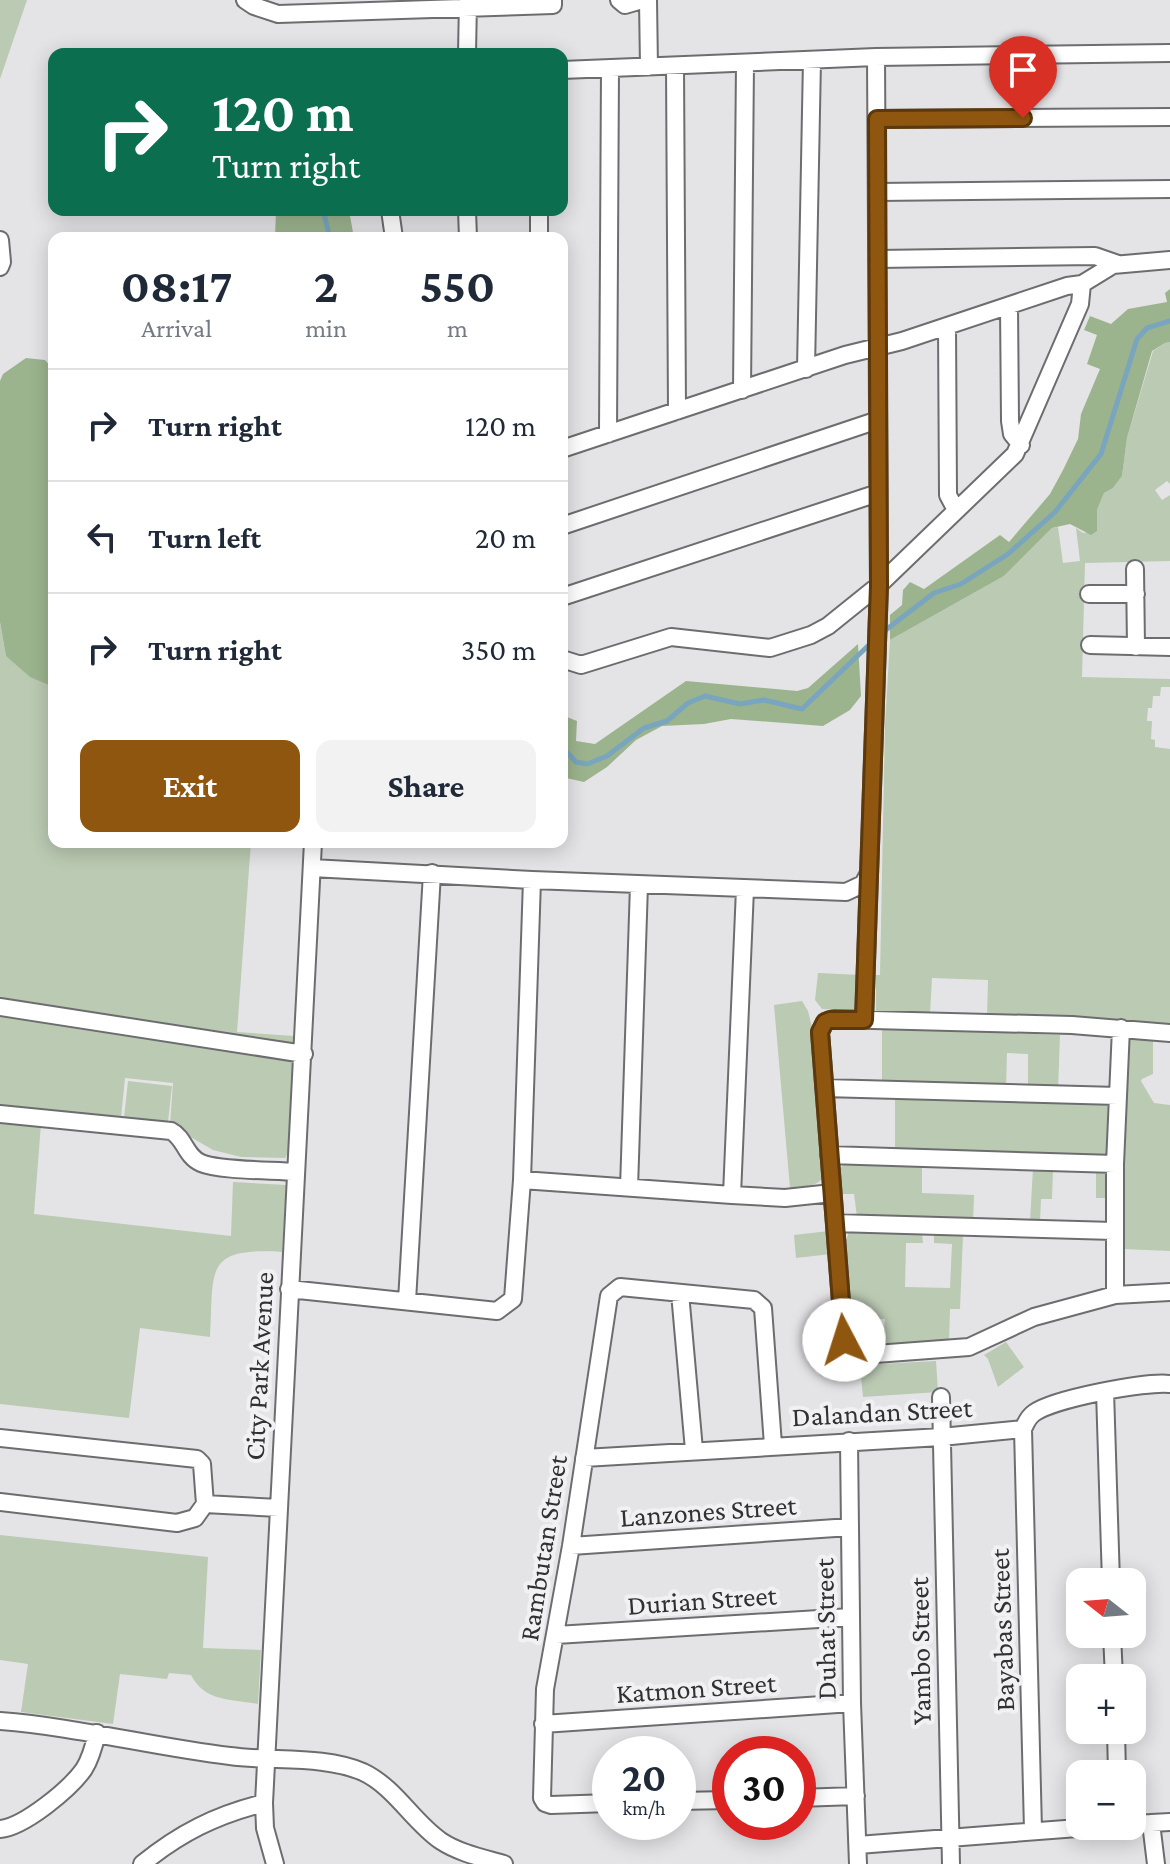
<!DOCTYPE html>
<meta charset="utf-8">
<style>
body{margin:0;font-family:"Crimson Pro",serif;background:#f2f2f3;color:#1f2937;height:100vh;display:flex;flex-direction:column;font-size:30px;white-space:nowrap}
*{box-sizing:border-box;margin:0}
p{font-size:26px;color:#747a83}
.icon{flex:none;width:44px;height:44px;fill:none;stroke:currentColor;stroke-width:2;stroke-linecap:round;stroke-linejoin:round}
.map{position:relative;flex:1;overflow:hidden}
.drawer{position:absolute;left:48px;top:232px;width:520px;height:616px;display:flex;flex-direction:column;background:#fff;border-radius:16px;box-shadow:0 4px 20px #0003}
.drawer>*{flex:none}
.guide{position:absolute;left:48px;top:48px;width:520px;height:168px;border-radius:16px;box-shadow:0 4px 20px #0003;background:#0b6e4f;color:#fff;overflow:hidden}
.needle{width:52px;rotate:287deg}
.controls{position:absolute;left:1066px;top:1568px;display:grid;gap:16px}
.controls a{display:grid;place-items:center;width:80px;height:80px;border-radius:16px;background:#fff;box-shadow:0 4px 20px #0003;font-size:40px}
.speed{position:absolute;left:592px;top:1736px;display:flex;gap:16px;font-size:40px;font-weight:700;text-align:center}
.speed>*{display:grid;place-content:center;width:104px;height:104px;border-radius:50%;background:#fff;box-shadow:0 4px 20px #0003;line-height:1}
.speed small{font-size:20px;font-weight:400}
.speed .limit{border:12px solid #d22;background:#fff;color:#111}
.pin{position:absolute;display:grid;place-items:center;width:68px;height:68px;color:#fff;margin:-82px -34px;border-radius:50% 50% 50% 0;rotate:-45deg;box-shadow:0 0 8px #0007}
.pin .icon{rotate:45deg}
.me{position:absolute;width:88px;margin:-44px;rotate:355deg;stroke-linejoin:round;filter:drop-shadow(0 0 6px #0008)}
.turn{display:flex;align-items:center;gap:28px;height:168px;padding:0 32px;font-size:36px}
.turn .icon{width:104px;height:104px;stroke-width:2.5}
.turn b{display:block;font-size:56px;line-height:68px}
.eta{display:flex;justify-content:space-evenly;align-items:center;height:136px;text-align:center}
.eta b{font-size:48px;font-weight:700;line-height:56px}
.cta{display:flex;gap:16px;margin-top:auto;padding:16px 32px}
.cta a{flex:1;height:92px;border-radius:16px;background:#8f5610;color:#fff;font-size:32px;font-weight:700;line-height:92px;text-align:center}
.cta a+a{background:#f2f2f3;color:#1f2937}
ul{padding:0;list-style:none}
li{display:flex;align-items:center;gap:24px;height:112px;padding:0 32px;border-top:2px solid #e0e1e3}
li div{flex:1}
li b{display:block;font-size:30px}
li em{font-style:normal}
.map>svg:first-child{display:block}
.green{fill:#bbcab3}
.forest{fill:#9cb48e}
.lines{fill:none;stroke-linecap:round;stroke-linejoin:round}
.stream{stroke:#79a5be;stroke-width:5}
.street-casing{stroke:#6d6d70;stroke-width:20}
.street{stroke:#fff;stroke-width:16}
.route-casing{stroke:#5d380a;stroke-width:20}
.route{stroke:#8f5610;stroke-width:14}
.labels{text-anchor:middle;dominant-baseline:central;stroke-width:8;stroke-linejoin:round;paint-order:stroke}
.street-label{font-size:28px;fill:#313132;stroke:#f1f1f4}
</style>
<div class="map">
<svg width="1170" height="1864" viewBox="0 0 1170 1864">
<rect width="100%" height="100%" fill="#e4e4e7"/>
<path class="green" d="M0,0H27L0,79Z
M1170,342V484L1167,481L1155,490L1162,500L1170,495V561L1085,563L1082,677L1170,679V687H1161L1160,696H1153L1152,708H1148L1147,721H1152L1151,739L1155,740V747L1170,749V1024L987,1017L988,980L932,978L930,1014L876,1013V975H880L885,725L890,640L1004,576L1052,528L1058,527L1063,563L1080,561L1076,528L1083,533L1097,531V510L1104,493L1113,488L1122,476L1127,438L1153,351L1165,343Z
M0,622L6,656L49,685L54,682V842H251L237,1032L294,1036L288,1153L285,1158L241,1157L213,1150L170,1125L173,1083L125,1078L121,1118L41,1124L34,1214L231,1236L233,1182L286,1185L282,1252C203,1247 214,1270 210,1337L140,1328L129,1418L0,1404Z
M818,973L861,975L860,1011L822,1009L815,1000Z
M802,1001L808,1011L812,1027L824,1173C821,1188 803,1186 790,1188L774,1005Z
M882,1028L1060,1035L1058,1090L1028,1089V1054L1007,1053L1006,1088L882,1083Z
M1131,1037L1153,1039V1074L1142,1079L1141,1081L1154,1103L1170,1105V1251L1122,1249L1120,1224L1128,1038Z
M128,1081L172,1086L168,1122L124,1118Z
M895,1095L1104,1101L1111,1104L1108,1156L895,1152Z
M846,1163L922,1166V1193L974,1195L973,1222L857,1217L854,1194H840L839,1169Z
M1033,1168L1053,1169L1052,1199H1041L1040,1222H1030Z
M1096,1173L1108,1174L1109,1198H1096Z
M829,1231L831,1254L796,1258L794,1235Z
M856,1231L922,1234L923,1243H906L905,1287L950,1288L952,1244L934,1243V1234L963,1235L960,1309H950L949,1344L883,1347L885,1319L853,1320L846,1240L849,1232Z
M1006,1342L1024,1367L998,1387L988,1359L984,1355Z
M936,1361L938,1392L863,1397L860,1365Z
M0,1535L208,1557L203,1648L261,1650L258,1704C231,1699 205,1702 191,1675L169,1673L167,1679L120,1674L113,1724L21,1712L28,1664L0,1660Z"/>
<path class="forest" d="M276,210H349L354,238H275Z
M1170,289V342L1165,343L1152,351L1127,438L1122,476L1113,488L1104,493L1097,510V531L1091,535L1070,524L1052,528L1004,576L890,640V615L902,605L903,590L910,582L924,589L1000,535L1009,542L1050,494L1063,470L1078,439L1081,414L1100,369L1087,364L1097,335L1084,330L1090,316L1111,324L1128,309L1167,302L1165,293Z
M26,358L45,360L54,370V682L49,685L30,677L6,656L0,622V381L3,374Z
M858,644L861,696L850,710L823,726L731,719L704,724L662,726L636,740L607,767L584,782L562,777V715L577,721L576,741L595,744L686,681L797,691L808,688Z"/>
<g class="lines">
<path class="stream" d="M323,210L330,238
M883,632L934,593L961,584L1008,554L1055,512L1101,454L1137,339L1147,328L1170,321
M562,747L576,762L587,764L607,756L644,728L667,721L688,703L705,696L740,704L764,700L802,709L872,642"/>
<defs>
<path id="street" d="M245,0L254,6L278,14L553,5V0
M619,0L625,5L642,0
M648,0L649,67
M467,54L468,0
M675,66L677,411
M562,70L876,57L1170,53
M877,119L1170,117
M877,192L1170,189
M390,210L394,238
M467,210L468,238
M539,238V210
M0,240L2,262L0,267
M877,259L1095,256L1118,264
M1009,306L1010,421L1012,434L1021,445
M947,326L948,495L956,510
M806,369L812,60
M742,390L745,63
M608,434L610,68
M562,449L845,355L902,341L1067,286L1082,284L1113,265L1170,260
M562,526L878,420
M1135,569L1136,647
M1089,594H1136
M562,597L878,493
M1090,645L1170,647
M562,659L581,665L671,637L770,648L811,635L828,626L879,585L1015,454L1080,304L1082,284
M312,868L532,880L846,892L863,884L869,873
M0,1007L304,1054
M864,1020L879,585L876,57
M1170,1033L1072,1025L834,1019L825,1022L820,1032L844,1340L850,1350L862,1355L969,1347L1034,1317L1115,1295L1170,1292
M824,1088L1118,1096
M0,1114L171,1131C185,1138 185,1156 201,1163C219,1171 274,1170 296,1172
M829,1155L1115,1164
M522,1180L732,1195L745,889
M629,1188L639,885
M732,1195L785,1198L832,1193
M835,1223L1114,1231
M289,1289L497,1311L513,1299L522,1180L532,880
M680,1293L694,1450
M1115,1295V1164L1121,1028
M407,1301L432,873
M1105,1391L1111,1582
M941,1397L951,1864
M1023,1429L1033,1830
M0,1438L197,1459L202,1464L205,1504L195,1518L177,1523L0,1502
M849,1441L852,1703L858,1864
M584,1458L941,1437L1023,1429C1026,1423 1028,1417 1034,1413C1053,1399 1146,1381 1170,1384
M205,1504L279,1508
M571,1546L850,1527
M1112,1634L1114,1678
M556,1635L851,1617
M0,1721C78,1727 153,1747 230,1756C273,1762 323,1755 363,1772C395,1787 413,1822 441,1841C459,1853 483,1858 504,1864
M543,1724L852,1703
M1116,1730L1117,1774
M798,1798L856,1796
M678,1801L730,1800
M610,1803L551,1805L545,1803L542,1798L545,1689L571,1546L609,1296L620,1287L754,1300L763,1308L773,1445
M1151,1823L1156,1864
M1132,1824L1170,1822
M0,1829C24,1827 70,1789 84,1769C91,1758 94,1746 97,1733
M858,1845L1104,1826
M142,1864C180,1833 216,1815 264,1803
M275,1864L265,1828L264,1803L313,842"/>
</defs>
<use href="#street" class="street-casing"/>
<use href="#street" class="street"/>
</g>
<g class="lines">
<defs>
<path id="route" d="M844,1340L820,1032L825,1022L830,1020H864L879,585L877,119L1023,118"/>
</defs>
<use href="#route" class="route-casing"/>
<use href="#route" class="route"/>
</g>
<g class="labels">
<g class="street-label">
<text transform="translate(259 1366) rotate(-87)">City Park Avenue</text>
<text transform="translate(882 1412) rotate(-3)">Dalandan Street</text>
<text transform="translate(708 1511) rotate(-4)">Lanzones Street</text>
<text transform="translate(543 1548) rotate(-81)">Rambutan Street</text>
<text transform="translate(702 1600) rotate(-4)">Durian Street</text>
<text transform="translate(825 1629) rotate(-91)">Duhat Street</text>
<text transform="translate(1002 1630) rotate(-92)">Bayabas Street</text>
<text transform="translate(920 1651) rotate(-91)">Yambo Street</text>
<text transform="translate(696 1688) rotate(-4)">Katmon Street</text>
</g>
</g>
</svg>
<div class="controls">
<a><svg class="needle" viewBox="-14 -14 28 28"><path d="M0-13l5 13h-10z" fill="#e53935"/><path d="M0 13l5-13h-10z" fill="#747a83"/></svg></a>
<a>+</a>
<a>−</a>
</div>
<div class="speed"><div>20<small>km/h</small></div><div class="limit">30</div></div>
<div class="pin" style="left:1023px;top:118px;background:#d93025"><svg class="icon" aria-label="arrive" viewBox="0 0 24 24"><path d="M6 21V4h12l-3 4 3 4H6"/></svg></div>
<svg class="me" style="left:844px;top:1340px" viewBox="-20 -20 40 40"><circle r="19" fill="#fff"/><path d="M0-13L10 11 0 6-10 11z" fill="#8f5610"/></svg>
<div class="guide">
<div class="turn"><svg class="icon" aria-label="right" viewBox="0 0 24 24"><path d="M7 20v-9h11M14 6l5 5-5 5"/></svg><div><b>120 m</b>Turn right</div></div>
</div>
<section class="drawer">
<div class="eta">
<div><b>08:17</b><p>Arrival</p></div>
<div><b>2</b><p>min</p></div>
<div><b>550</b><p>m</p></div>
</div>
<ul>
<li><svg class="icon" aria-label="right" viewBox="0 0 24 24"><path d="M7 20v-9h11M14 6l5 5-5 5"/></svg><div><b>Turn right</b></div><em>120 m</em></li>
<li><svg class="icon" aria-label="left" viewBox="0 0 24 24"><path d="M17 20v-9H6M10 6l-5 5 5 5"/></svg><div><b>Turn left</b></div><em>20 m</em></li>
<li><svg class="icon" aria-label="right" viewBox="0 0 24 24"><path d="M7 20v-9h11M14 6l5 5-5 5"/></svg><div><b>Turn right</b></div><em>350 m</em></li>
</ul>
<div class="cta"><a>Exit</a><a>Share</a></div>
</section>
</div>
